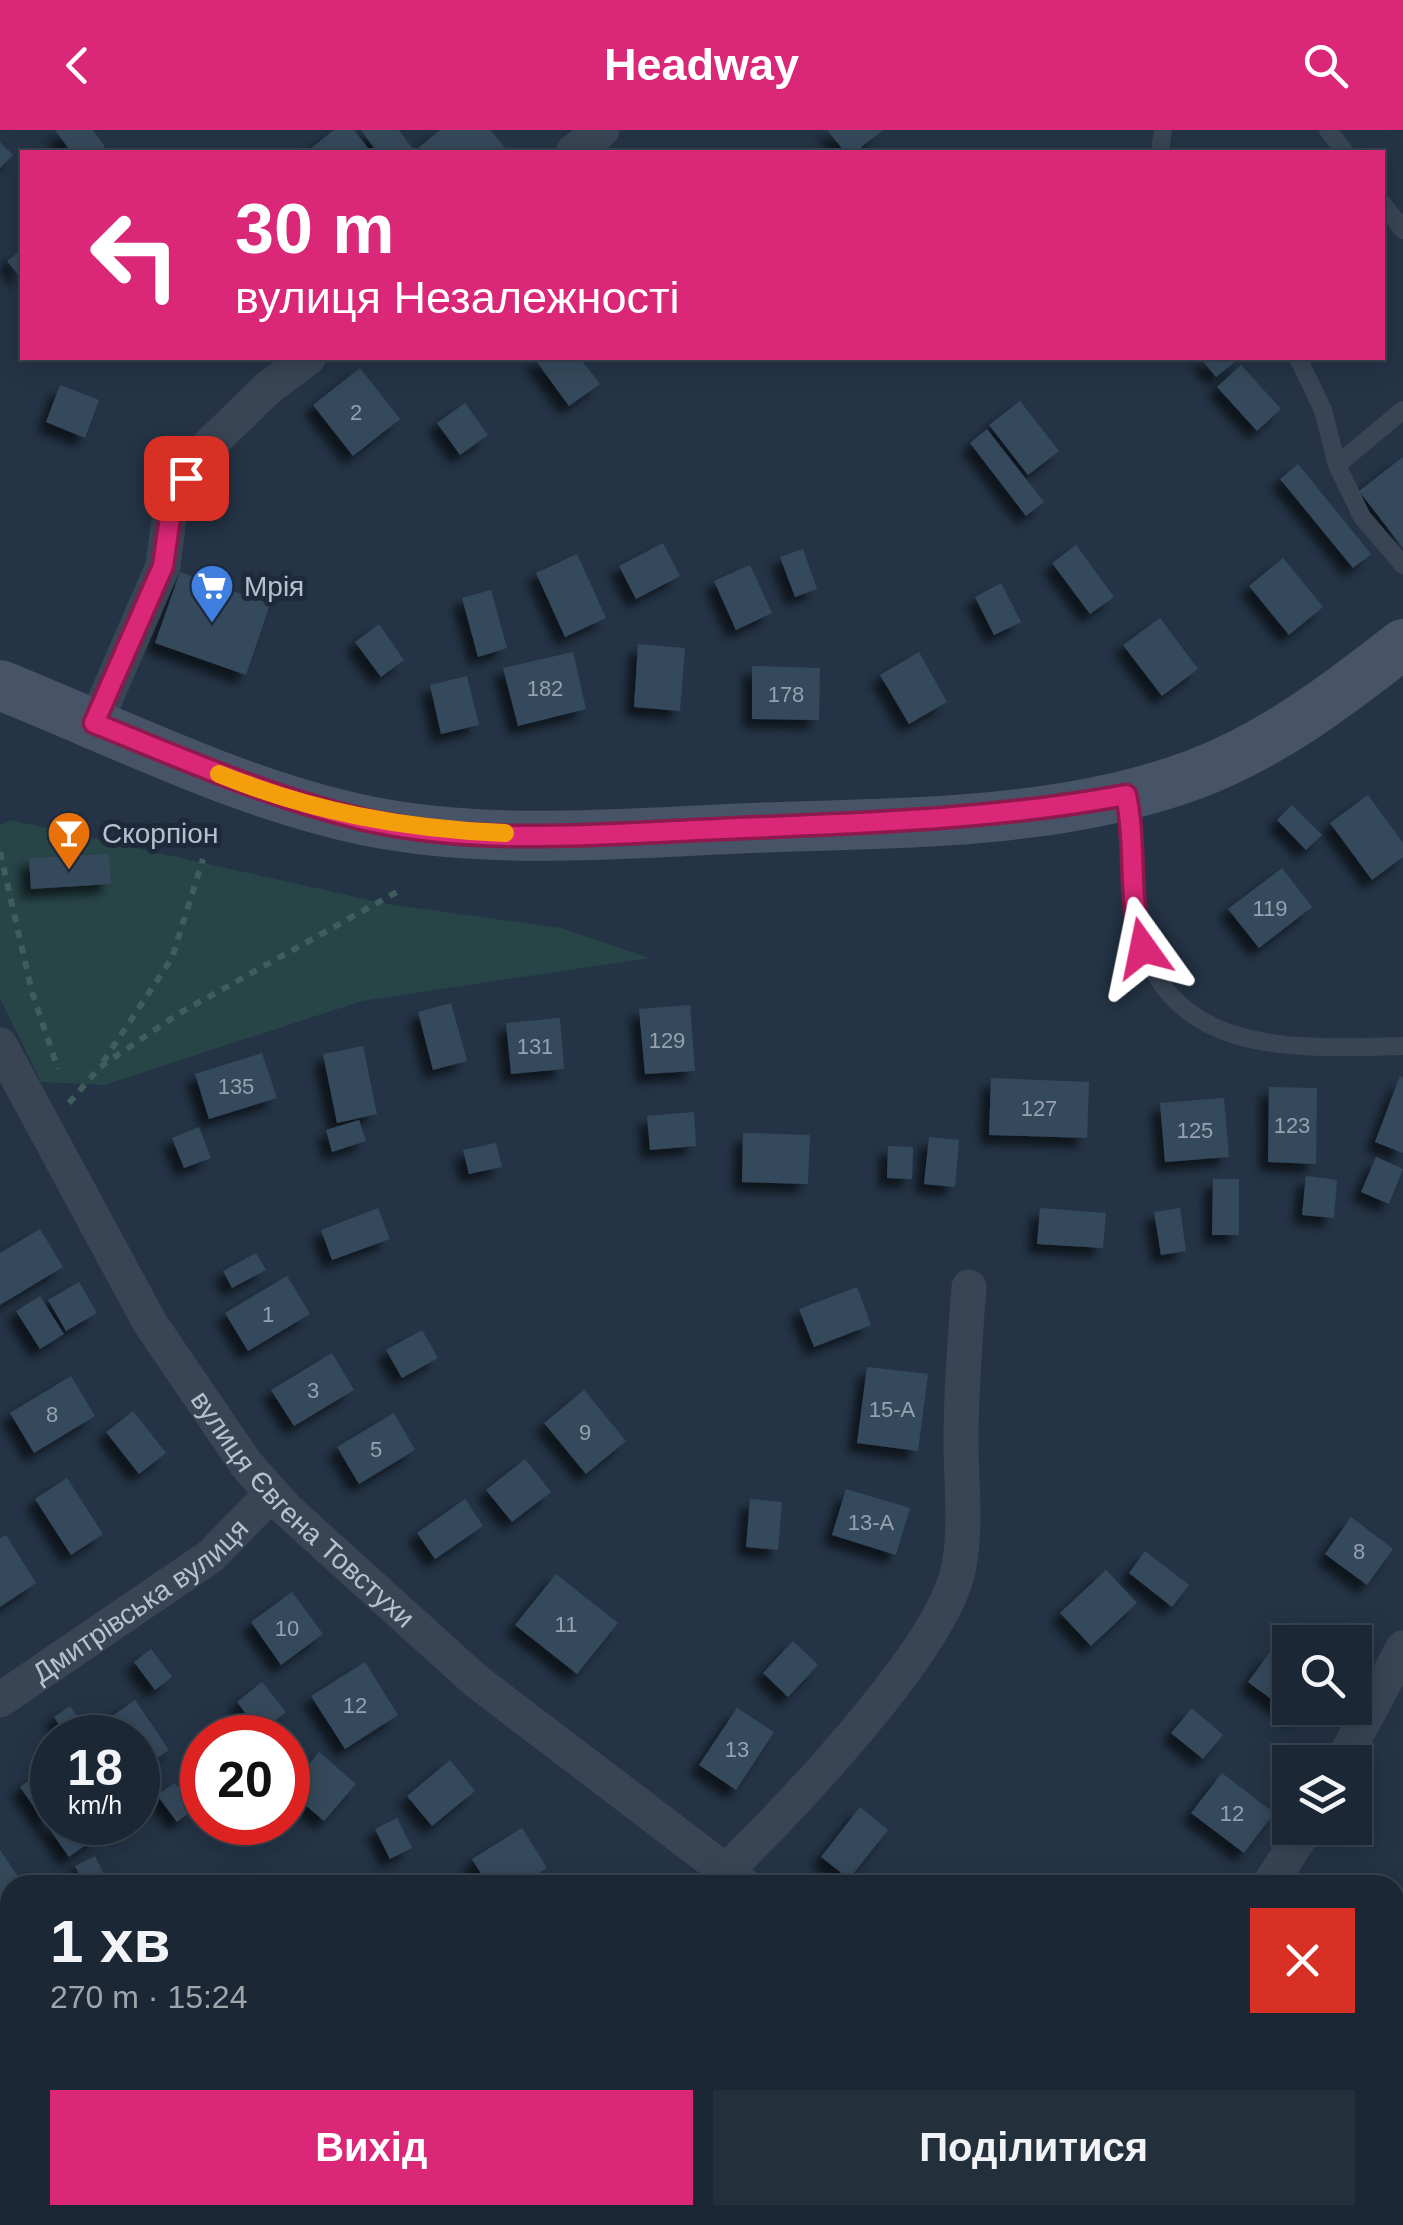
<!DOCTYPE html>
<html lang="uk">
<meta charset="utf-8">
<style>
body{margin:0;font-family:Arial,sans-serif;background:#242f3c;color:#f1f3f6;height:100vh;display:flex;flex-direction:column;font-size:38px;white-space:nowrap}
*{box-sizing:border-box;margin:0}
p{font-size:32px;color:#a0a5ac}
.icon{flex:none;width:55px;height:55px;fill:none;stroke:currentColor;stroke-width:2;stroke-linecap:round;stroke-linejoin:round}
.map{position:relative;flex:1;overflow:hidden}
.drawer{position:absolute;left:0px;top:1745px;width:1405px;height:350px;display:flex;flex-direction:column;background:#1b2734;border-radius:30px 30px 0 0;box-shadow:0 5px 25px #0003,0 0 0 2px #39444f}
.drawer>*{flex:none}
.guide{position:absolute;left:20px;top:20px;width:1365px;height:210px;border-radius:0px;box-shadow:0 5px 25px #0003,0 0 0 2px #39444f;background:#db2777;color:#fff;overflow:hidden}
.controls{position:absolute;left:1272px;top:1495px;display:grid;gap:20px}
.controls a{display:grid;place-items:center;width:100px;height:100px;border-radius:0px;background:#1b2734;box-shadow:0 5px 25px #0003,0 0 0 2px #39444f;font-size:50px}
.speed{position:absolute;left:30px;top:1585px;display:flex;gap:20px;font-size:50px;font-weight:700;text-align:center}
.speed>*{display:grid;place-content:center;width:130px;height:130px;border-radius:50%;background:#1b2734;box-shadow:0 5px 25px #0003,0 0 0 2px #39444f;line-height:1}
.speed small{font-size:25px;font-weight:400}
.speed .limit{border:15px solid #d22;background:#fff;color:#111}
.pin{position:absolute;display:grid;place-items:center;width:85px;height:85px;color:#fff;margin:-42px;border-radius:20px;box-shadow:0 5px 15px #0006}
.me{position:absolute;width:110px;margin:-55px;rotate:348deg;stroke-linejoin:round;filter:drop-shadow(0 0 8px #0008)}
.turn{display:flex;align-items:center;gap:35px;height:210px;padding:0 50px;font-size:45px}
.turn .icon{width:130px;height:130px;stroke-width:2.5}
.turn b{display:block;font-size:70px;line-height:85px}
.round{display:grid;place-items:center;flex:none;width:105px;height:105px;border-radius:0px;background:#242f3c}
.head{display:flex;align-items:center;justify-content:space-between;height:170px;padding:0 50px}
h1{font-size:60px;font-weight:600;line-height:75px}
.button{display:flex;gap:20px;margin-top:auto;padding:20px 50px}
.button a{flex:1;height:115px;border-radius:0px;background:#db2777;color:#fff;font-size:40px;font-weight:600;line-height:115px;text-align:center}
.button a+a{background:#242f3c;color:#f1f3f6}
header{display:flex;justify-content:space-between;align-items:center;height:130px;padding:0 50px;background:#db2777;color:#fff;font-size:45px;font-weight:600}
.map>svg:first-child{display:block}
.green{fill:#274447}
.building{fill:#36485c;filter:url(#shadow)}
.lines{fill:none;stroke-linecap:round;stroke-linejoin:round}
.path{stroke:#405d5e;stroke-width:6;stroke-dasharray:8 8;stroke-linecap:butt}
.lane{stroke:#394555;stroke-width:18}
.street{stroke:#394555;stroke-width:35}
.secondary{stroke:#475468;stroke-width:50}
.route-casing{stroke:#8e194d;stroke-width:25}
.route{stroke:#db2777;stroke-width:18}
.slow{stroke:#f59e0b;stroke-width:18}
.labels{text-anchor:middle;dominant-baseline:central;stroke-width:10;stroke-linejoin:round;paint-order:stroke}
.number-label{font-size:22px;fill:#95a1b0}
.poi-label{font-size:28px;fill:#b7c1ce;stroke:#1e2a3b;text-anchor:start}
.street-label{font-size:28px;fill:#b7c1ce;stroke:#1e2a3b}
</style>
<header><svg class="icon" aria-label="back" viewBox="0 0 24 24"><path d="M15 5l-7 7 7 7"/></svg>Headway<svg class="icon" aria-label="search" viewBox="0 0 24 24"><circle cx="10" cy="10" r="6"/><path d="M15 15l6 6"/></svg></header>
<div class="map">
<svg width="1403" height="2095" viewBox="0 0 1403 2095">
<defs>
<filter id="shadow"><feDropShadow dx="-9" dy="9" stdDeviation="5" flood-color="#0009"/></filter>
</defs>
<rect width="100%" height="100%" fill="#243446"/>
<path class="green" d="M11,690L387,774L561,798L649,828L362,871L104,955L41,952L0,868V695Z"/>
<path class="building" d="M55,0H93L105,17L96,22H71Z
M334,0H354L371,22H306Z
M361,0H399L415,22H377Z
M440,0H490L509,22H421L418,18Z
M827,0H883L855,22H845Z
M0,12L13,25L0,38Z
M21,120L22,122V149L7,131Z
M534,228H580L600,254L569,276Z
M1200,228H1240L1216,247Z
M1241,235L1281,279L1257,301L1217,257Z
M360,238L400,289L353,326L313,275Z
M60,255L99,270L85,308L46,292Z
M1020,271L1059,321L1028,345L989,295Z
M465,273L488,305L460,325L437,293Z
M987,299L1044,372L1026,386L970,313Z
M1403,327V418L1359,361Z
M1298,334L1371,424L1353,438L1280,349Z
M663,413L680,446L636,469L619,436Z
M1076,415L1114,467L1090,484L1052,433Z
M803,419L817,459L795,467L780,427Z
M577,424L606,488L565,507L536,443Z
M1283,428L1323,477L1289,505L1249,456Z
M750,435L772,483L736,500L714,451Z
M180,442L270,474L246,545L155,513Z
M1001,453L1021,492L994,505L975,467Z
M491,460L507,518L478,527L462,468Z
M1160,488L1198,539L1162,566L1123,515Z
M379,494L404,530L381,547L355,512Z
M638,514L685,518L680,581L634,577Z
M573,522L586,579L518,596L503,538Z
M919,522L947,572L909,594L880,545Z
M752,536L820,538L819,590L752,589Z
M467,546L479,595L441,604L430,555Z
M1368,665L1403,713V727L1372,750L1330,693Z
M1292,675L1322,705L1306,720L1277,690Z
M109,724L111,754L31,759L29,728Z
M1282,738L1312,777L1259,818L1228,779Z
M451,873L467,931L433,940L418,882Z
M690,875L695,941L645,944L639,879Z
M560,888L564,939L511,944L506,893Z
M363,916L377,984L337,993L323,924Z
M262,923L277,968L209,989L195,944Z
M1400,946L1403,948V1023L1375,1012Z
M991,948L1089,952L1087,1008L989,1005Z
M1269,957L1317,958L1316,1034L1268,1032Z
M1224,968L1229,1027L1165,1032L1160,973Z
M694,982L696,1016L650,1020L647,986Z
M359,990L366,1011L332,1022L326,1000Z
M199,997L211,1028L184,1038L172,1008Z
M743,1003L810,1005L808,1054L742,1052Z
M929,1007L959,1010L955,1057L924,1054Z
M496,1013L502,1037L469,1044L463,1020Z
M888,1016L913,1017L912,1049L887,1048Z
M1376,1027L1403,1039L1389,1074L1361,1062Z
M1306,1046L1337,1050L1334,1088L1302,1085Z
M1213,1049H1239V1105H1212Z
M378,1078L390,1109L332,1130L321,1100Z
M1040,1078L1106,1083L1103,1118L1037,1114Z
M1180,1078L1186,1121L1161,1125L1154,1082Z
M40,1099L63,1137L0,1175V1123Z
M256,1123L266,1140L232,1158L223,1141Z
M287,1146L310,1184L248,1221L225,1183Z
M79,1152L97,1183L66,1201L48,1170Z
M857,1157L871,1195L814,1217L799,1179Z
M40,1166L64,1204L40,1219L16,1181Z
M422,1200L438,1228L402,1248L386,1220Z
M332,1223L354,1260L294,1296L271,1260Z
M867,1237L928,1244L918,1321L857,1313Z
M71,1246L95,1286L34,1323L10,1283Z
M584,1260L626,1311L586,1344L544,1293Z
M133,1281L166,1323L139,1344L106,1302Z
M394,1283L415,1320L359,1354L337,1317Z
M525,1329L551,1362L512,1392L486,1360Z
M67,1348L103,1404L71,1425L35,1369Z
M846,1359L910,1378L896,1425L832,1405Z
M465,1369L483,1396L435,1429L417,1403Z
M750,1369L782,1372L778,1420L746,1417Z
M1351,1387L1393,1419L1367,1455L1325,1424Z
M6,1405L36,1453L0,1477V1409Z
M1145,1421L1189,1455L1172,1477L1129,1443Z
M1106,1440L1137,1473L1091,1516L1060,1483Z
M556,1444L618,1493L577,1544L515,1495Z
M292,1462L323,1504L281,1535L251,1492Z
M793,1511L818,1535L788,1567L763,1543Z
M151,1519L172,1547L155,1560L134,1532Z
M1270,1522L1290,1537V1578H1305L1297,1588L1248,1552Z
M365,1532L398,1585L345,1619L311,1566Z
M262,1552L286,1582L260,1603L237,1572Z
M135,1570L169,1620L138,1641V1608H115L104,1592Z
M70,1576L90,1605L86,1608H68L54,1587Z
M737,1578L774,1602L736,1660L699,1635Z
M1192,1578L1223,1605L1203,1629L1171,1603Z
M319,1622L356,1654L324,1691L288,1660Z
M450,1630L475,1661L432,1696L407,1666Z
M52,1634V1692H93L101,1704L69,1727L20,1657Z
M1222,1643L1274,1683L1244,1723L1191,1683Z
M175,1653L194,1679L177,1692L157,1665Z
M860,1677L888,1700L849,1749L821,1727Z
M397,1688L412,1718L390,1729L375,1699Z
M522,1698L547,1738L520,1755H488L472,1729Z
M0,1720L22,1752L10,1755L0,1767Z
M95,1726L109,1755H84L75,1736Z
M10,1785V1819L0,1802V1791Z
M1403,1788V1826L1395,1822Z
M1395,1900L1403,1903L1395,1940Z
M10,2085H49L58,2095H0Z
M202,2085H235L240,2095H183Z
M554,2085H620L625,2095H558Z
M913,2085H979L966,2095H921Z"/>
<g class="lines">
<path class="path" d="M0,722L32,862L58,939
M103,932L172,828L203,729
M69,973L100,937L178,884L402,759"/>
<path class="lane" d="M1328,0L1345,22
M1160,22L1163,0
M1382,73L1403,100
M1298,228L1323,280L1337,335L1362,387L1403,435
M1337,335L1403,280
M1127,667C1135,708 1127,749 1135,789C1162,928 1293,919 1403,916"/>
<g class="street">
<path d="M573,22L602,0"/>
<path d="M95,593L163,436L171,373L201,323L268,258L308,228"/>
<path id="s1" d="M0,915L150,1193L246,1334L286,1379L475,1550L744,1755"/>
<path id="s2" d="M0,1570L211,1426L272,1363"/>
<path d="M1342,1632L1403,1518"/>
<path d="M725,1742C789,1679 939,1523 958,1441C967,1399 961,1353 961,1311C961,1259 965,1208 969,1157"/>
<path d="M1269,1755L1306,1698"/>
<path d="M1150,2085L1162,2095"/>
<path d="M400,2095L419,2085"/>
</g>
<path class="secondary" d="M0,555C120,603 241,665 368,691C493,716 626,703 752,698C898,692 1054,696 1193,645C1271,616 1338,565 1403,514"/>
</g>
<g class="lines">
<defs>
<path id="route" d="M186,348L172,373L163,436L94,593C183,629 271,668 365,690C479,716 604,704 720,699C856,693 992,690 1126,665C1137,716 1127,767 1143,818"/>
</defs>
<use href="#route" class="route-casing"/>
<use href="#route" class="route"/>
<path class="slow" d="M219,644C313,682 405,699 505,703"/>
</g>
<defs>
<symbol id="supermarket-pin" viewBox="-11 -11 22 30"><path d="M0 17L-7.5 6A9.5 9.5 0 1 1 7.5 6Z" fill="#3f7fe0" stroke="#1e2a3b"/><path d="M-6-5.5h2.5l.6 2H6L4.5 2H-2.5L-4.4-4H-6ZM-1.5 3.2a1.3 1.3 0 1 0 .1 0ZM3 3.2a1.3 1.3 0 1 0 .1 0Z" fill="#fff"/></symbol>
<symbol id="bar-pin" viewBox="-11 -11 22 30"><path d="M0 17L-7.5 6A9.5 9.5 0 1 1 7.5 6Z" fill="#e8710a" stroke="#1e2a3b"/><path d="M-6-5H6L.8 .8V4.5H3.5V6h-7V4.5H-.8V.8Z" fill="#fff"/></symbol>
</defs>
<g fill-rule="evenodd">
<use href="#supermarket-pin" x="187" y="431" width="50" height="68"/>
<use href="#bar-pin" x="44" y="678" width="50" height="68"/>
</g>
<g class="labels">
<g class="number-label">
<text x="356" y="282">2</text>
<text x="545" y="558">182</text>
<text x="786" y="564">178</text>
<text x="1270" y="778">119</text>
<text x="667" y="910">129</text>
<text x="535" y="916">131</text>
<text x="236" y="956">135</text>
<text x="1039" y="978">127</text>
<text x="1292" y="995">123</text>
<text x="1195" y="1000">125</text>
<text x="268" y="1184">1</text>
<text x="313" y="1260">3</text>
<text x="892" y="1279">15-А</text>
<text x="52" y="1284">8</text>
<text x="585" y="1302">9</text>
<text x="376" y="1319">5</text>
<text x="871" y="1392">13-А</text>
<text x="1359" y="1421">8</text>
<text x="566" y="1494">11</text>
<text x="287" y="1498">10</text>
<text x="355" y="1575">12</text>
<text x="737" y="1619">13</text>
<text x="1232" y="1683">12</text>
</g>
<g class="poi-label">
<text x="244" y="456">Мрія</text>
<text x="102" y="703">Скорпіон</text>
</g>
<g class="street-label">
<text stroke="none"><textPath href="#s1" startOffset="558">вулиця Євгена Товстухи</textPath></text>
<text stroke="none"><textPath href="#s2" startOffset="172">Дмитрівська вулиця</textPath></text>
</g>
</g>
</svg>
<div class="controls">
<a><svg class="icon" aria-label="search" viewBox="0 0 24 24"><circle cx="10" cy="10" r="6"/><path d="M15 15l6 6"/></svg></a>
<a><svg class="icon" aria-label="layers" viewBox="0 0 24 24"><path d="M12 4l9 5-9 5-9-5zM3 14l9 5 9-5"/></svg></a>
</div>
<div class="speed"><div>18<small>km/h</small></div><div class="limit">20</div></div>
<div class="pin" style="left:186px;top:348px;background:#d93025"><svg class="icon" aria-label="arrive" viewBox="0 0 24 24"><path d="M6 21V4h12l-3 4 3 4H6"/></svg></div>
<svg class="me" style="left:1143px;top:818px" viewBox="-20 -20 40 40"><path d="M0-17L14 15 0 8-14 15z" fill="#db2777" stroke="#fff" stroke-width="4"/></svg>
<div class="guide">
<div class="turn"><svg class="icon" aria-label="left" viewBox="0 0 24 24"><path d="M17 20v-9H6M10 6l-5 5 5 5"/></svg><div><b>30 m</b>вулиця Незалежності</div></div>
</div>
<section class="drawer">
<div class="head"><div><h1>1 хв</h1><p>270 m · 15:24</p></div><a class="round" style="background:#d93025;color:#fff"><svg class="icon" aria-label="close" viewBox="0 0 24 24"><path d="M6 6l12 12M18 6L6 18"/></svg></a></div>
<div class="button"><a>Вихід</a><a>Поділитися</a></div>
</section>
</div>
